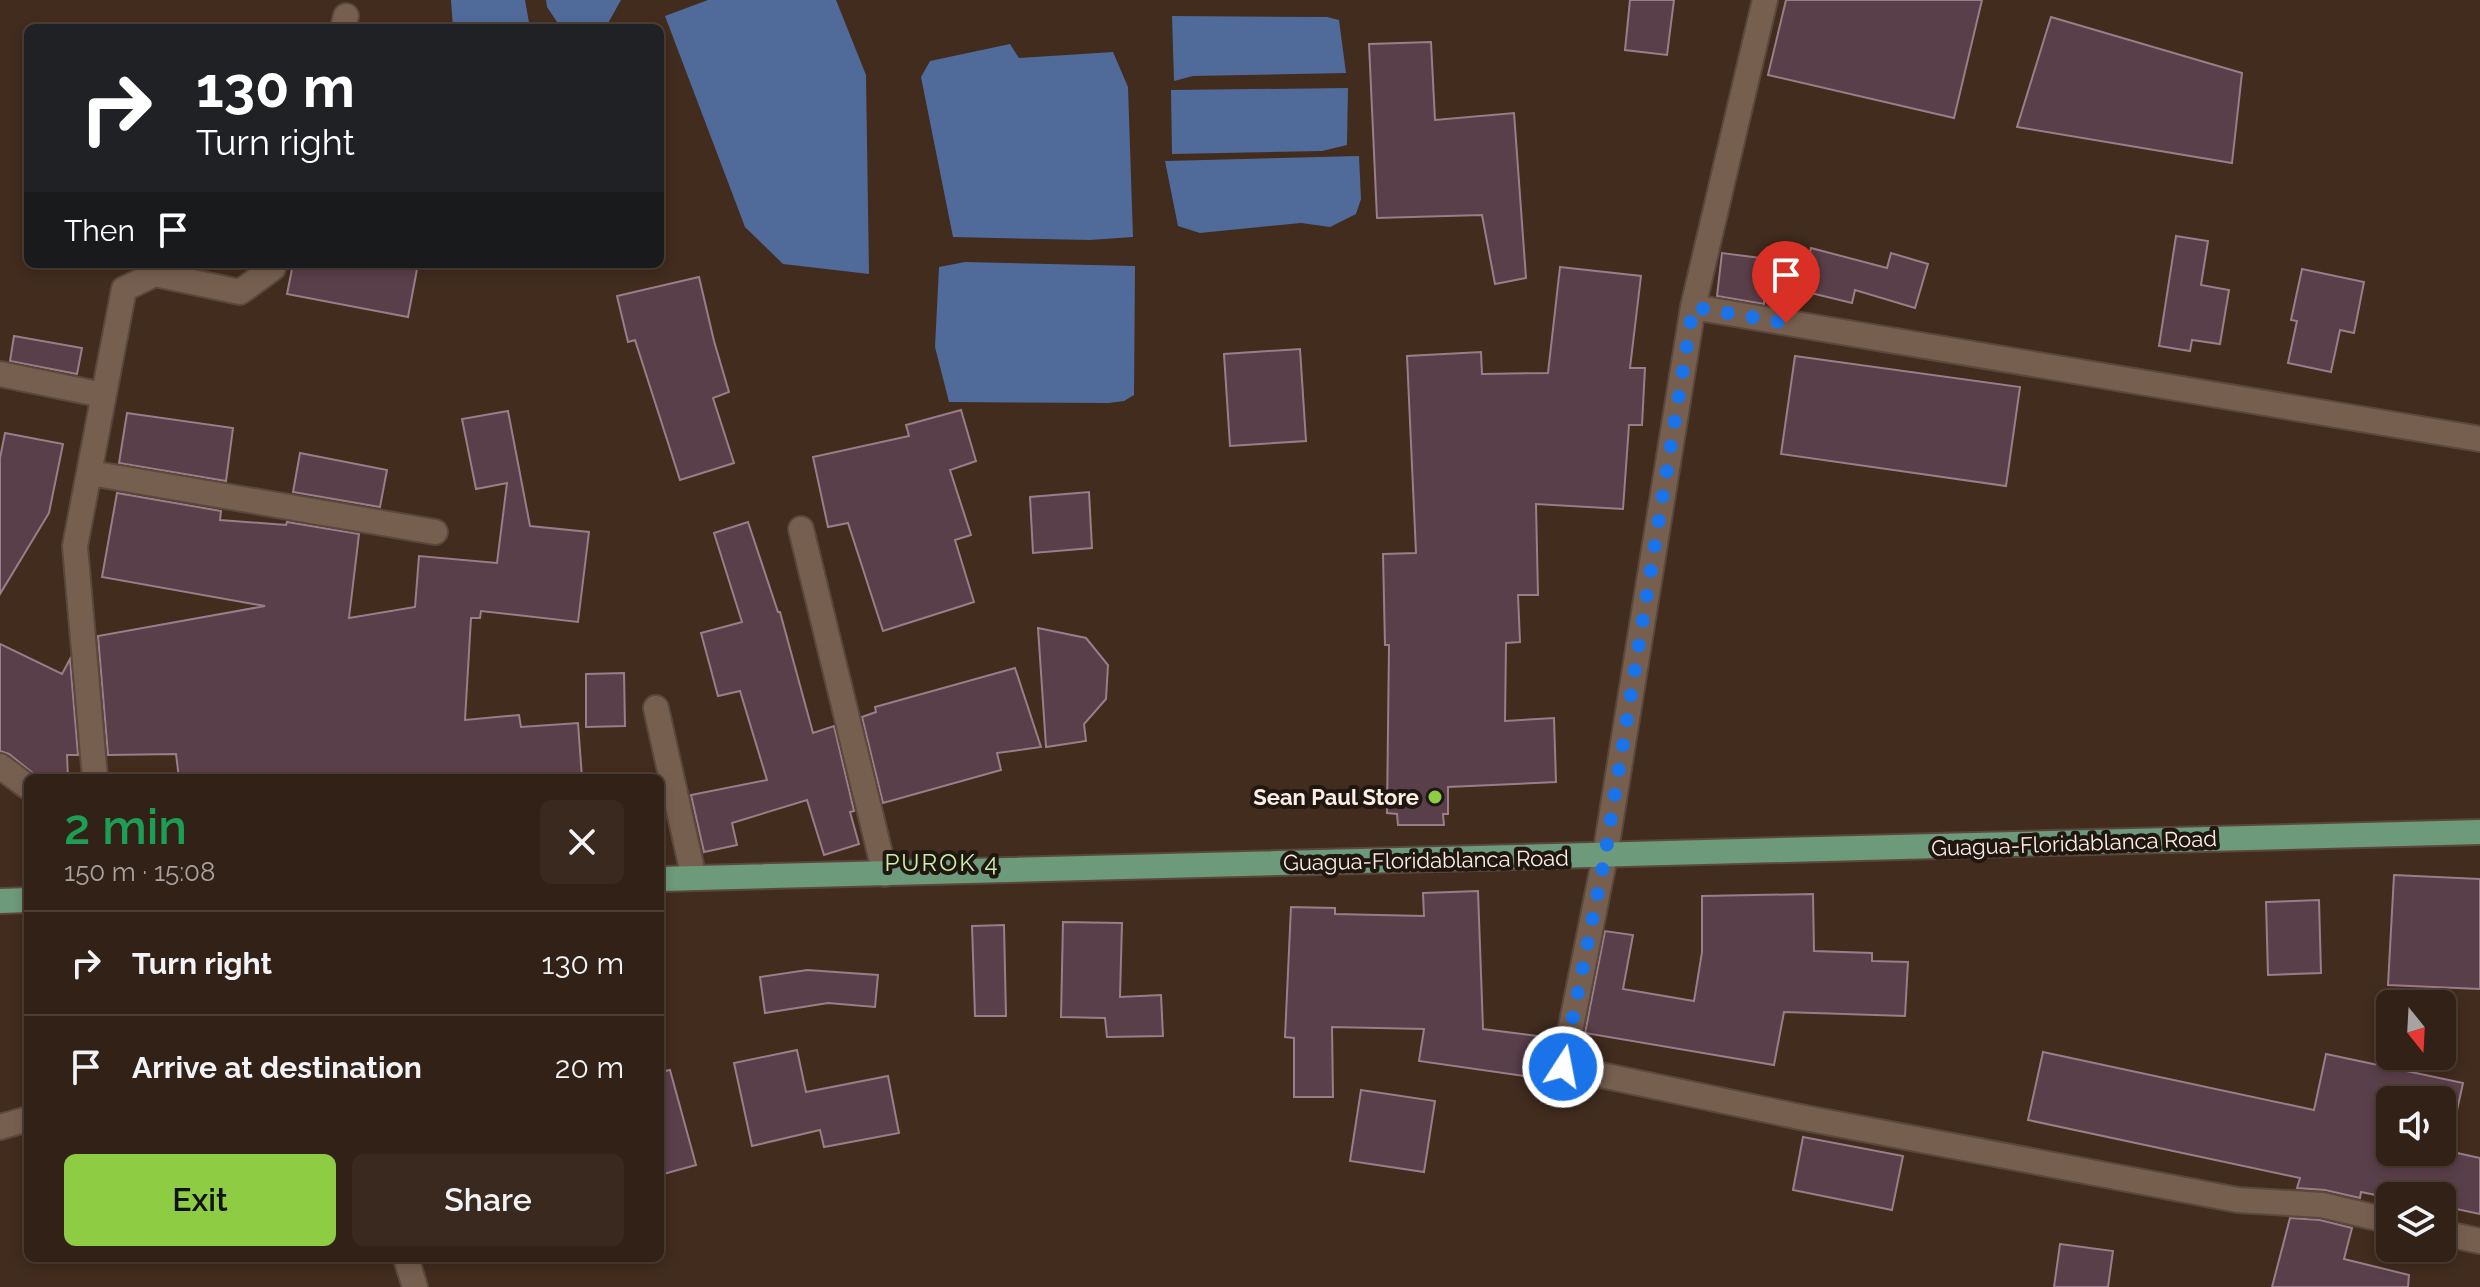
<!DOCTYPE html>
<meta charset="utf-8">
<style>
body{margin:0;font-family:Raleway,sans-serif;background:#39291f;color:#f1f3f6;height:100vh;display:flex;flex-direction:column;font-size:30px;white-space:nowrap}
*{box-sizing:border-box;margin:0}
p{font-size:26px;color:#a8a3a1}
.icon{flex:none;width:44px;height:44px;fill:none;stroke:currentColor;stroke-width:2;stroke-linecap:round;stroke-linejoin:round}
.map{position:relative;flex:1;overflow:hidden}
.drawer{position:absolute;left:24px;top:774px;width:640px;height:488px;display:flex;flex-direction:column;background:#312116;border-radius:12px;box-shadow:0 4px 12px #0003,0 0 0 2px #4c3e35}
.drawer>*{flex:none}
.banner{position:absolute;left:24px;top:24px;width:640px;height:244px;border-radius:12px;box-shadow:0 4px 12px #0003,0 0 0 2px #4c3e35;background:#202124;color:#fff;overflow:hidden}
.needle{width:52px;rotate:162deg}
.fabs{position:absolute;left:2376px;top:990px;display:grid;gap:16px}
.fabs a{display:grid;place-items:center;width:80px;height:80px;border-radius:12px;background:#312116;box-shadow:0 4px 12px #0003,0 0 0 2px #4c3e35;font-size:40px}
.pin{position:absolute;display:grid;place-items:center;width:68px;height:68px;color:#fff;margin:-82px -34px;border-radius:50% 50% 50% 0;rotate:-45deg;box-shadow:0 0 8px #0007}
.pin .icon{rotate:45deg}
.me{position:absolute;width:88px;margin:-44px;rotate:11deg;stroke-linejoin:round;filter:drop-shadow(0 0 6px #0008)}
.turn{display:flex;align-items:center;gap:28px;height:168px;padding:0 40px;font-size:36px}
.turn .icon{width:104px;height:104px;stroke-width:2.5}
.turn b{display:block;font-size:56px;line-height:68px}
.then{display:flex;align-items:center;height:76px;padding:0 40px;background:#0003;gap:16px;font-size:30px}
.round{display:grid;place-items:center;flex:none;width:84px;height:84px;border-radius:12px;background:#39291f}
.headline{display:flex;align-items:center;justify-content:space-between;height:136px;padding:0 40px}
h1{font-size:48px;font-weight:600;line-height:60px;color:#1e9e55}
.action{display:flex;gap:16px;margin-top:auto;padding:16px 40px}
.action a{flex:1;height:92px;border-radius:12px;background:#8ecd43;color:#111;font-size:32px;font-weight:600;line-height:92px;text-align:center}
.action a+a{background:#39291f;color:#f1f3f6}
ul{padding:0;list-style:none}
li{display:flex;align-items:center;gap:24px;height:104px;padding:0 40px;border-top:2px solid #4c3e35}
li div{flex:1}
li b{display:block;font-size:30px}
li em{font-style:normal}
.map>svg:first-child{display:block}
.water{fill:#506a9a}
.building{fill:#593f49;stroke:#9b7d89;stroke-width:2;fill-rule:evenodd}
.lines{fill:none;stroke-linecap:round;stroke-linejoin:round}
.minor-casing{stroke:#5a483c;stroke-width:28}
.major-casing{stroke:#5a483c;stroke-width:28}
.minor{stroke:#765f4f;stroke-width:24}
.major{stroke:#6c9a7a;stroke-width:24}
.route{stroke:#1a73e8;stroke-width:14;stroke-dasharray:0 25.2}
.poi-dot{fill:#8ecd43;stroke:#211711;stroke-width:3}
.labels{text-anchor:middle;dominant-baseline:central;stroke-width:8;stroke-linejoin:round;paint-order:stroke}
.poi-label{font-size:22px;font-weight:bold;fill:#fceee5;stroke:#211711;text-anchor:end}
.street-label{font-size:22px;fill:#fceee5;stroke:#211711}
.neighbourhood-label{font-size:24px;letter-spacing:2px;fill:#caefa8;stroke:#211711}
</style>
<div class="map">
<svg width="2480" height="1287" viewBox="0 0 2480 1287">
<rect width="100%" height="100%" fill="#412c1e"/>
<path class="water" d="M451,0H525L530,28H453Z
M546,0H621L607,25L608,28H561L547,7Z
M708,0H836L866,75L869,274L783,264L745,227L665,16Z
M1172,16L1327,17L1339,20L1346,73L1193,76L1174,81Z
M1010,44L1019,58L1113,52L1128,87L1133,237L1090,240L953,237L921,77L930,61Z
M1348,88L1347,145L1322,151L1172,154L1171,90Z
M1359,156L1361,199L1356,214L1330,227L1301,223L1200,233L1178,226L1165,161Z
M965,262L1135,266L1134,395L1124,401L1109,403L949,402L935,347L939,267Z"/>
<path class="building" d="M1630,0H1674L1667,55L1625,50Z
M1786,0H1982L1954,118L1768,75Z
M2051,17L2242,73L2232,163L2017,127Z
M1431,42L1435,120L1514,113L1526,278L1495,284L1482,215L1377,218L1369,44Z
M2176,236L2208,241L2201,285L2229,290L2220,344L2192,340L2190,351L2159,346Z
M1811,248L1887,268L1891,253L1928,264L1915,308L1855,290L1852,303L1766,282L1764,304L1717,296L1722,253L1807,264Z
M293,264H418L408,317L287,294Z
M1560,267L1641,276L1630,368H1645L1642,425H1629L1623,509L1536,504L1538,595H1518L1520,642L1506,643L1505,721L1554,718L1556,782L1448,787V814H1443L1444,825H1398L1397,814L1387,813L1389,645H1385L1383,554L1416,553L1407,356L1481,352L1482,374L1548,373Z
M2302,269L2364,282L2354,333L2340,330L2331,372L2288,363L2297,321L2291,320Z
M699,277L714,341L729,392L713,398L734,463L680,480L635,340L628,342L617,296Z
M14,336L82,348L77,374L10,361Z
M1300,349L1306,441L1230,446L1224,354Z
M1795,356L2020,387L2006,486L1781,454Z
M961,410L976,461L950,470L971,535L955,540L974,602L883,631L848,523L828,527L813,457L909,436L906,425Z
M508,411L530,526L589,532L578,622L481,611L480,618H471L465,720L519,715L521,727L578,723L582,778H179L176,754L108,755L98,636L265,606L102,577L117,493L221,511L220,520L286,525L287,522L359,534L349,618L415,607L419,556L497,563L507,483L476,489L462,419Z
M127,413L233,428L226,481L119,463Z
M5,433L63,444L49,513L0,594V458Z
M300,453L387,470L380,507L293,492Z
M1089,492L1092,548L1033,553L1030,497Z
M748,522L778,612H780L813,733L834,726L854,811L850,812L859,844L824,855L807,800L732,823L737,845L704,852L691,795L767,780L740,691L718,696L701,633L742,622L714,533Z
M1038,628L1086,638L1108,665L1106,699L1084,724L1086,741L1046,747Z
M0,644L62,674L70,659L78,755H67L68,778H39L9,754L0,751Z
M1015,668L1041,747L997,753L1001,770L883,803L862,717L876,712L875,707Z
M624,673L625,726L586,727V674Z
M2394,875L2480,879V989L2388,985Z
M1478,891L1483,1029L1545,1037L1539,1078L1419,1061L1424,1029L1332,1027L1333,1097H1294V1038L1285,1037L1291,907L1335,908V914L1424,916L1423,893Z
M1813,894L1814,951L1872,953V961L1908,962L1905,1016L1784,1012L1774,1065L1585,1033L1605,931L1633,935L1623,989L1694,1001L1702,952V896Z
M2319,900L2321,973L2268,975L2266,902Z
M1063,922L1122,923L1120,997L1161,995L1163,1036L1107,1037L1105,1018L1061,1017Z
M1004,925L1006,1016H975L972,926Z
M807,970L878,975L875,1007L828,1003L765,1013L760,977Z
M797,1050L806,1092L888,1076L899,1133L824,1147L820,1130L752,1146L734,1063Z
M2043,1052L2314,1110L2326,1054L2463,1083L2448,1151L2480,1158V1214L2442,1206V1196L2390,1194V1198L2361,1192L2360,1198L2325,1190L2297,1188L2300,1178L2028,1120ZM2390,1100H2442V1152H2390Z
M670,1070L696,1165L660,1175V1072Z
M1361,1090L1435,1101L1424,1172L1350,1161Z
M1803,1137L1903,1156L1892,1210L1793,1190Z
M2290,1218L2320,1220L2352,1228L2344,1259L2409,1275L2408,1287H2272Z
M2060,1244L2113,1251L2108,1287H2054Z"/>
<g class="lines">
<defs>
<path id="minor" d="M1765,0L1693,307L1605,856L1563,1067L1800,1117L2238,1200L2322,1205L2390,1221
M343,28L346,16
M1693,307L2480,439
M0,374L103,395
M90,473L435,532
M801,529L885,874
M656,708L694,878
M0,766L28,787
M95,778L75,546L124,289L155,274L240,292L273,268L274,264
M0,1127L28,1119
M2442,1233L2480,1241
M406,1258L415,1287"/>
<path id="major" d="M660,879L2480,832
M0,901L28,900"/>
</defs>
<use href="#minor" class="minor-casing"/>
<use href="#major" class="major-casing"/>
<use href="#minor" class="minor"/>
<use href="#major" class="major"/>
</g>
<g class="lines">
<path class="route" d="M1563,1067L1605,856L1693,307L1786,323"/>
</g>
<circle class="poi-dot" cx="1435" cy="797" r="8"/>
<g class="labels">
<g class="poi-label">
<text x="1419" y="797">Sean Paul Store</text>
</g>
<g class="street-label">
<text transform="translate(2074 843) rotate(-2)">Guagua-Floridablanca Road</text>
<text transform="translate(1426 860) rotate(-1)">Guagua-Floridablanca Road</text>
</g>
<g class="neighbourhood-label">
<text x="942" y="862">PUROK 4</text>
</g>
</g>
</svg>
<div class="fabs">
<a><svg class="needle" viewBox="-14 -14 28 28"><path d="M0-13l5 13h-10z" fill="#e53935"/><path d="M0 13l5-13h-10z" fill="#a8a3a1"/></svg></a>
<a><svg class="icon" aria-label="sound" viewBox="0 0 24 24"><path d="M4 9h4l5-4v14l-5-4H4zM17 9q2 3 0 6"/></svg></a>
<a><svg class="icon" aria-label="layers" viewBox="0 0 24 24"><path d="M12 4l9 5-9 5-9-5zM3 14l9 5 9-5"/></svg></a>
</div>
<div class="pin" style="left:1786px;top:323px;background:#d93025"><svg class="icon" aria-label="arrive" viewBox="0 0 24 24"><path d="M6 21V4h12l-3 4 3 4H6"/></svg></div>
<svg class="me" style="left:1563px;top:1067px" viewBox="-20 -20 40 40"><circle r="17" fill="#1a73e8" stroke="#fff" stroke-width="3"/><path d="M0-11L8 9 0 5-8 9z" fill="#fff"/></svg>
<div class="banner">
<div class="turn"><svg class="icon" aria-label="right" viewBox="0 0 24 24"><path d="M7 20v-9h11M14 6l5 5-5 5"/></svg><div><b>130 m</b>Turn right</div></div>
<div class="then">Then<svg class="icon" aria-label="arrive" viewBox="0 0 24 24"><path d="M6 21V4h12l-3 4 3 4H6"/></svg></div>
</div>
<section class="drawer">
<div class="headline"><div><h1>2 min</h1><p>150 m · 15:08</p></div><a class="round"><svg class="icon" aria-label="close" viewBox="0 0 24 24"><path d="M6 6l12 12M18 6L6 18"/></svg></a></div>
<ul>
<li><svg class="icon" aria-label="right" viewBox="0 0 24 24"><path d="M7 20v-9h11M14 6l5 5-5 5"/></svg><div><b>Turn right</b></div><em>130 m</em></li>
<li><svg class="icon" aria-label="arrive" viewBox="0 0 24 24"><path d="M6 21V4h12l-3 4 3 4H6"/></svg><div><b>Arrive at destination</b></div><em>20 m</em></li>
</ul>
<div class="action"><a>Exit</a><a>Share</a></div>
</section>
</div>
